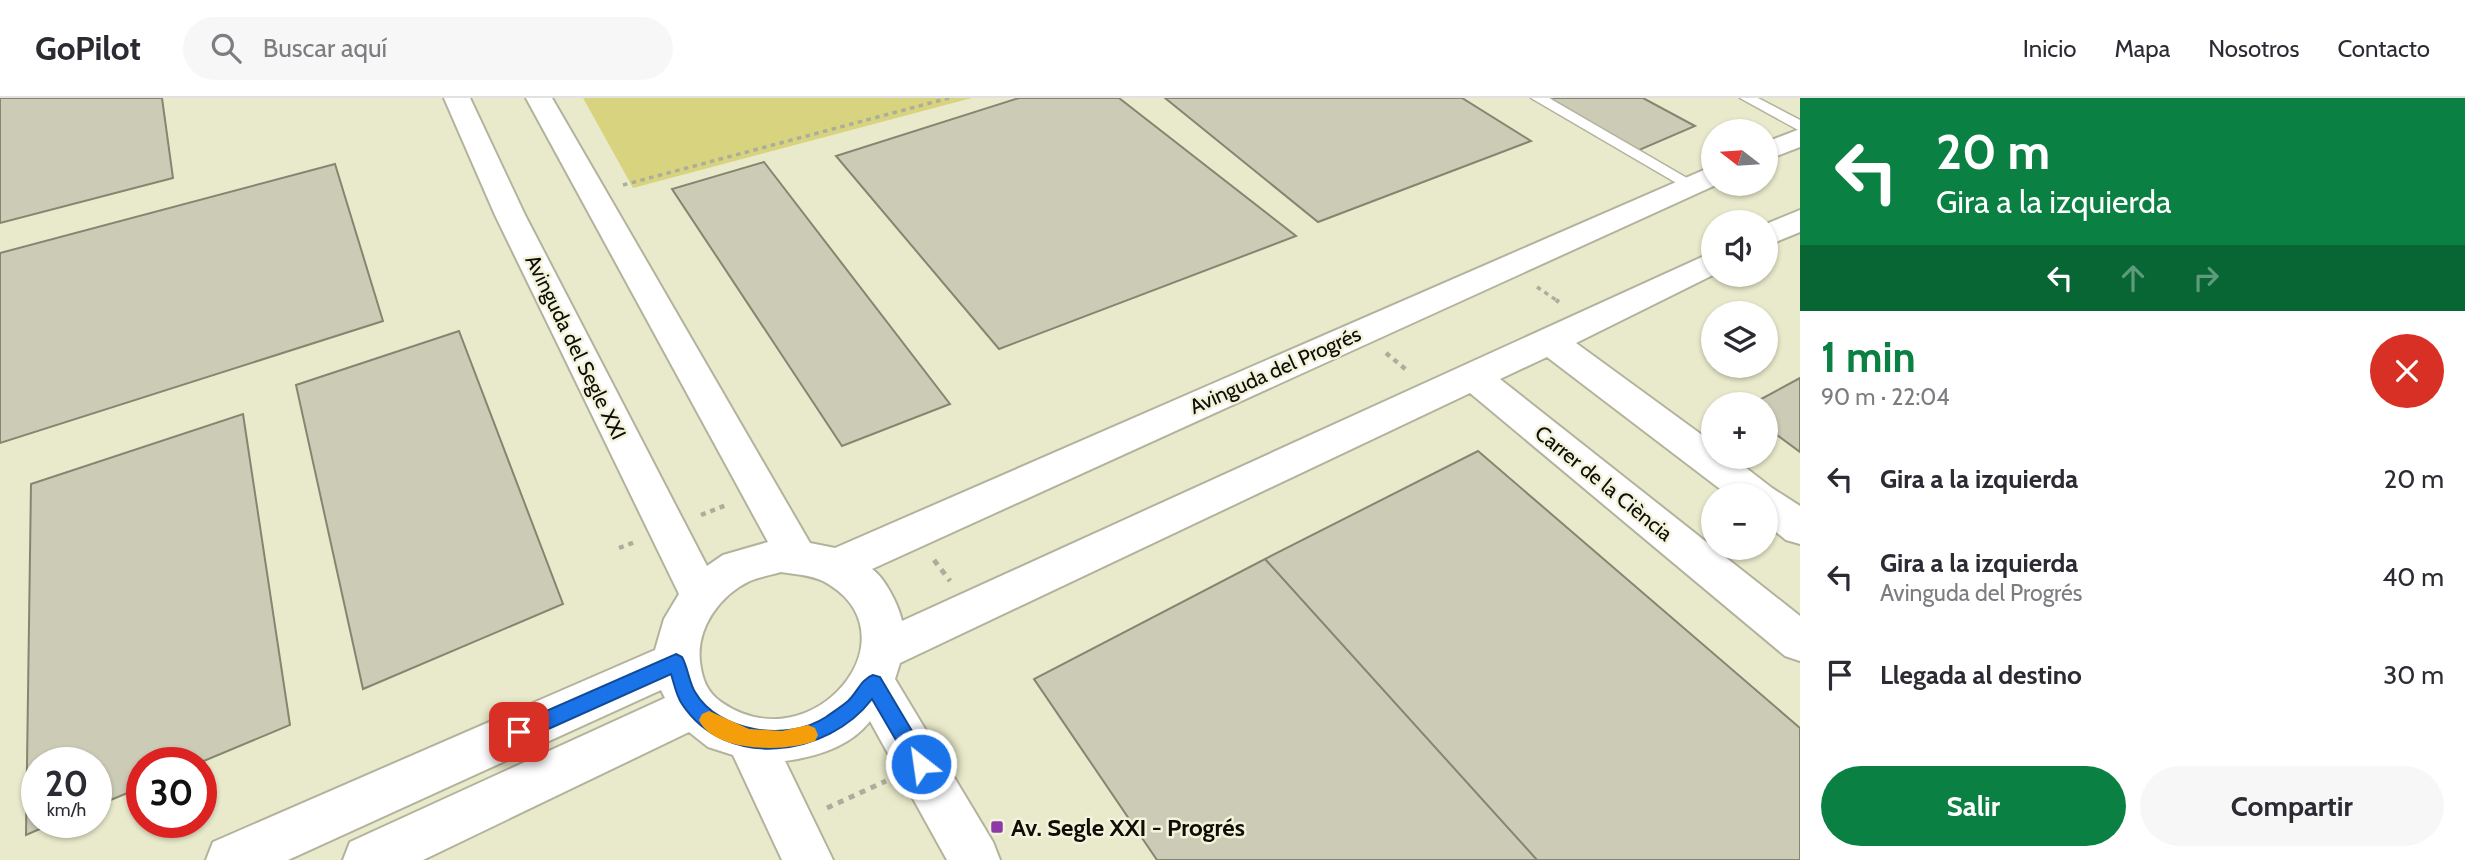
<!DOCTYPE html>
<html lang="es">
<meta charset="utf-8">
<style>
body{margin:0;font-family:Cabin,sans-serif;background:#f7f7f7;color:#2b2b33;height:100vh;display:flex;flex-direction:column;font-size:26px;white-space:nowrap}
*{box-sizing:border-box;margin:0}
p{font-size:23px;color:#7c7c81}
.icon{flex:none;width:38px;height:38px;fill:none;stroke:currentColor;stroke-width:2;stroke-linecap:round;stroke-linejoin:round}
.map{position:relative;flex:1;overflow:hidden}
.side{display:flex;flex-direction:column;background:#fff;width:665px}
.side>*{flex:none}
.hud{background:#0b8043;color:#fff;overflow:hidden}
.needle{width:46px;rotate:287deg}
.fabs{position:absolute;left:1701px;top:21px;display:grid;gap:14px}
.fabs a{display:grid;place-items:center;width:77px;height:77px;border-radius:50%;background:#fff;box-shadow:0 2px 5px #0004;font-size:35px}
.speed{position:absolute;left:21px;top:649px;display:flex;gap:14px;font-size:35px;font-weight:700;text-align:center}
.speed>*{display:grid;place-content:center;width:91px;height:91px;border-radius:50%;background:#fff;box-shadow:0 2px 5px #0004;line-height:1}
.speed small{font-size:18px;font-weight:400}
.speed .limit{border:10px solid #d22;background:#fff;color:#111}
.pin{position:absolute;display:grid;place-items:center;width:60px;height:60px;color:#fff;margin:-30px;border-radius:14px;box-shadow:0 4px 10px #0006}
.me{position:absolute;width:77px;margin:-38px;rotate:330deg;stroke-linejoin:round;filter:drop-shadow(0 0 5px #0008)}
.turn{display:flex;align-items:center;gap:24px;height:147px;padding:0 21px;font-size:32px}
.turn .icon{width:91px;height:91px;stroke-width:2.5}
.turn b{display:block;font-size:49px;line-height:60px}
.lanes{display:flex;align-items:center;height:66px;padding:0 21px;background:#0003;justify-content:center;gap:35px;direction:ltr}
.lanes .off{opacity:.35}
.round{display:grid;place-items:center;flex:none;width:74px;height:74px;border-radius:37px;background:#f7f7f7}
.summary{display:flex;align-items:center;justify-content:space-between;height:119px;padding:0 21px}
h1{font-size:42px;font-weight:700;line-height:52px;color:#0b8043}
.button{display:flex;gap:14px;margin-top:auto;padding:14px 21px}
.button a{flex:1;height:80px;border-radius:42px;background:#0b8043;color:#fff;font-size:28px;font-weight:700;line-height:80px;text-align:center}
.button a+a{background:#f7f7f7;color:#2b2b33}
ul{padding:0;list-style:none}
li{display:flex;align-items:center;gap:21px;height:98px;padding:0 21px}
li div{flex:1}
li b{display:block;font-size:26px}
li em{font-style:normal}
header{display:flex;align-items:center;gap:42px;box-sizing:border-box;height:98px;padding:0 35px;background:#fff;border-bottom:2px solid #e1e1e2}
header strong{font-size:33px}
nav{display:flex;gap:38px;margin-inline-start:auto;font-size:24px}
.search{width:490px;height:63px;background:#f7f7f7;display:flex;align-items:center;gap:18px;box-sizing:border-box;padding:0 24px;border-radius:38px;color:#7c7c81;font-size:26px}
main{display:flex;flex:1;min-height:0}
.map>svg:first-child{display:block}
.built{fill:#e9e9cb;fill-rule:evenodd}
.green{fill:#d7d37e}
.building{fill:#cccbb6;stroke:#858571;stroke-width:2}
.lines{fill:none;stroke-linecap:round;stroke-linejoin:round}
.lane-casing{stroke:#b3b39d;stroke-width:3}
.street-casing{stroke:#b3b39d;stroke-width:4}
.path-far2{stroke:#adad9b;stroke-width:3.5;stroke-dasharray:4.5 4.5;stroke-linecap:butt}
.path-far1{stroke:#adad9b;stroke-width:4.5;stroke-dasharray:5 5;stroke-linecap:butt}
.path{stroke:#adad9b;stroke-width:5;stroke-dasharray:6 6;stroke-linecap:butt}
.lane{fill:#fff;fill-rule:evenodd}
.street{fill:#fff;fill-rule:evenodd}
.route{fill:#1a73e8;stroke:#114b97;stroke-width:2}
.slow{fill:#f59e0b}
.poi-dot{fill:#8d3aa9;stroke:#f3f3dc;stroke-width:2.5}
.labels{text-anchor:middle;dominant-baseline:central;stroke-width:5;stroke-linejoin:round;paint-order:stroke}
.street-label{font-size:21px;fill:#0e0d06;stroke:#f3f3dc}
.near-poi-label{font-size:24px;font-weight:bold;fill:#0e0d06;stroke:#f3f3dc;text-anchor:start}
</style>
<header>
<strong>GoPilot</strong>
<div class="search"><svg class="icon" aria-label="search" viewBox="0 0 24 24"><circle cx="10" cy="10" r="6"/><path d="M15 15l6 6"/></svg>Buscar aquí</div>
<nav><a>Inicio</a><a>Mapa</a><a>Nosotros</a><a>Contacto</a></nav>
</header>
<main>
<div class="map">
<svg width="1800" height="762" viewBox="0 0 1800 762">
<rect width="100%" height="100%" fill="#f3f3dc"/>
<path class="built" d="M0,0H583L633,90L972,0H1800V762H0ZM1713,33H1766V86H1713ZM1713,124H1766V177H1713ZM1713,215H1766V268H1713ZM1713,306H1766V359H1713ZM1713,397H1766V450H1713ZM37,665H96V724H37ZM142,665H201V724H142Z"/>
<path class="green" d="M583,0H972L633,90Z"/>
<path class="building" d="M0,0H162L173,80L0,125Z
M1019,0H1119L1296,138L999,251L836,58Z
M1165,0H1462L1531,43L1318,124Z
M1546,0H1643L1695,28L1637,53Z
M764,64L950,306L842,348L672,91Z
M335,66L383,223L0,345V155Z
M459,233L563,506L363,591L296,287Z
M1800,280V354L1766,329V306H1752Z
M243,316L290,627L199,665H142V689L96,708V665H37V724H56L26,737L31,386Z
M1478,353L1800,630V762H1537L1265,461Z
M1265,461L1537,762H1157L1034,581Z"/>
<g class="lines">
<defs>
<path id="lane" d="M1531,0H1549L1699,87L1697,90H1685Z
M1740,0H1758L1800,22V33Z"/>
<path id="street" d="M444,0H470L525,117L707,468L723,457L768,444L526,0H552L810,445L835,450L1713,68V86H1718L872,471C885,480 899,508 902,523L1713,154V177L1576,245L1713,345V359H1732L1772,390L1800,408V446L1786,442L1766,426V397H1728L1547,259L1500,281L1800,518V563L1785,558L1470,295L900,565L895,581L993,744L1000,762H947L870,623C850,649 815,659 785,663L833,762H782L733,657L708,649L689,634L423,762H343L350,744L665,600L661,592L288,762H206L213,744L655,552L664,521L679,496L495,117ZM781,474C794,476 811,477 823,483C921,535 813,668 721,604C707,594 702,581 700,564C696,530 720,497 750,483C759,479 771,477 781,474Z
M1800,31V49L1766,62V44Z
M1800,112V134L1766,148V126Z"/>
</defs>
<use href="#lane" class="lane-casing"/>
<use href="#street" class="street-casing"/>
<path class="path-far2" d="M623,87L949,0
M1537,189L1559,204"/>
<path class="path-far1" d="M1556,202L1559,204
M1386,255L1409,274
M701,417L729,406
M619,450L635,444"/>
<path class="path" d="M934,462L950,483
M827,710L886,683"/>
<use href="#lane" class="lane"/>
<use href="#street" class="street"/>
</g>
<path class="route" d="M676,556L682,559C688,570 689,584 695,594C719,635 788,644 826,619C833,614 841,609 848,603C857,595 861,581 873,577L880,579L928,660L930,666L928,673L921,676L914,673L872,601C828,659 726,673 682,606C676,597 674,585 671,576L526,641L519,643L512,641L509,634L512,628Z"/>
<path class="slow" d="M709,613L749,631L782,633L808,627L815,630L818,637L815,643C786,654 714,655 699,622L702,616Z"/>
<rect class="poi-dot" x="990" y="722" width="14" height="14" rx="3.5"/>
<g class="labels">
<g class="street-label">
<text transform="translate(576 249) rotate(64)">Avinguda del Segle XXI</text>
<text transform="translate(1275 272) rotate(-24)">Avinguda del Progrés</text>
<text transform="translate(1604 385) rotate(39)">Carrer de la Ciència</text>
</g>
<g class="near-poi-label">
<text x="1011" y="729">Av. Segle XXI - Progrés</text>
</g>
</g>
</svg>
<div class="fabs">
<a><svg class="needle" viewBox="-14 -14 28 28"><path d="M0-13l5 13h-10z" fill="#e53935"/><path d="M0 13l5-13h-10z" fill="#7c7c81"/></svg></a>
<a><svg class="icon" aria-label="sound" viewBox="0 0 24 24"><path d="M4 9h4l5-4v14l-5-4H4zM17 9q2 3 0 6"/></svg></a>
<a><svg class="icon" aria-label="layers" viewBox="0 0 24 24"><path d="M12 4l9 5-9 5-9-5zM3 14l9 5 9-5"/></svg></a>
<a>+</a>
<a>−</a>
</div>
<div class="speed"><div>20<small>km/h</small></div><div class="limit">30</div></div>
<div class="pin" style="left:519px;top:634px;background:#d93025"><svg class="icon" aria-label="arrive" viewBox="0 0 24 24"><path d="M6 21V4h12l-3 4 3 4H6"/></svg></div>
<svg class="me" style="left:921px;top:666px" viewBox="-20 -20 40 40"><circle r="17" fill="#1a73e8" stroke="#fff" stroke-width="3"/><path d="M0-11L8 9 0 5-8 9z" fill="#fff"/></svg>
</div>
<section class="side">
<div class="hud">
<div class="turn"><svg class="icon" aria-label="left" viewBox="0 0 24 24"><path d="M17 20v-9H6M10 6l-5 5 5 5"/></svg><div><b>20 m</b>Gira a la izquierda</div></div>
<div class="lanes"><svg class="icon" aria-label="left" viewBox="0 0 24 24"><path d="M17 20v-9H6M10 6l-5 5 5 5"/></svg><svg class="icon off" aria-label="ahead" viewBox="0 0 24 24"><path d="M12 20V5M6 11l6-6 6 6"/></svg><svg class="icon off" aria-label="right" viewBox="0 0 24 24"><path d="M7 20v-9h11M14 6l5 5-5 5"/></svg></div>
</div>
<div class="summary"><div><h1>1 min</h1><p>90 m · 22:04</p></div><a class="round" style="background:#d93025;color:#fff"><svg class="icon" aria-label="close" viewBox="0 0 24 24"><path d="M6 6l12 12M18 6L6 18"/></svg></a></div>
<ul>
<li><svg class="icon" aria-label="left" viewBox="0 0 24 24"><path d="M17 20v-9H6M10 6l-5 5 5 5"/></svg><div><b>Gira a la izquierda</b></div><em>20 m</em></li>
<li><svg class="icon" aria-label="left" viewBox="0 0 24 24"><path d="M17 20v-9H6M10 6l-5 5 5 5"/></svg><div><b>Gira a la izquierda</b><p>Avinguda del Progrés</p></div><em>40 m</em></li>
<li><svg class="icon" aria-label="arrive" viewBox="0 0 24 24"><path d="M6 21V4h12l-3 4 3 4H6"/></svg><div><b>Llegada al destino</b></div><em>30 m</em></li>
</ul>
<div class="button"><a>Salir</a><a>Compartir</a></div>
</section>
</main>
